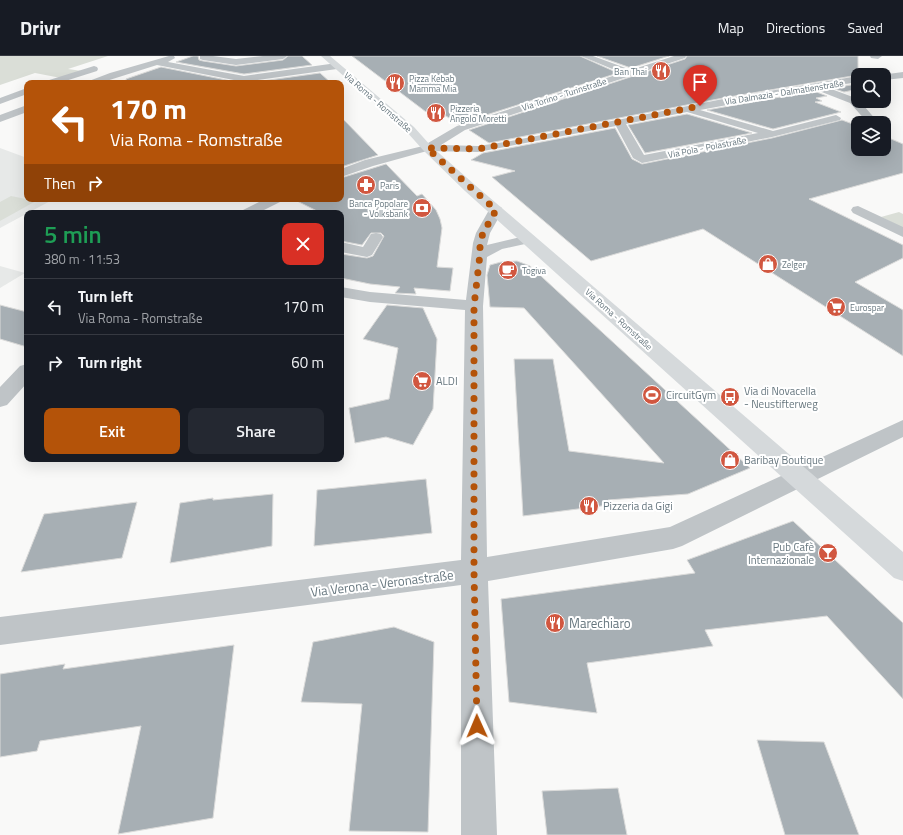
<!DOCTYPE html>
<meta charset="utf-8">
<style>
body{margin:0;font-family:"Titillium Web",sans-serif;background:#242831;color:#f1f3f6;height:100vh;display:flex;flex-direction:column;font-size:15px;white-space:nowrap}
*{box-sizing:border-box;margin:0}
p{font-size:13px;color:#9ea1a6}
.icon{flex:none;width:22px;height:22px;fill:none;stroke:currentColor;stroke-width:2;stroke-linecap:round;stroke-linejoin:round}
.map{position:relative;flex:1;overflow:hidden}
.drawer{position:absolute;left:24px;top:154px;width:320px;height:252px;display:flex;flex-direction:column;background:#171b24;border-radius:8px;box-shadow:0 4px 16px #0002}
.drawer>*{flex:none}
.top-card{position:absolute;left:24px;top:24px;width:320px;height:122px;border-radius:8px;box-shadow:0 4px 16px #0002;background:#b45309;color:#fff;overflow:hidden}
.fabs{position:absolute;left:851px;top:12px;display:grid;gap:8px}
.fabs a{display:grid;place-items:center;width:40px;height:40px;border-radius:8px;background:#171b24;box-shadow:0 4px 16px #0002;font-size:20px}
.pin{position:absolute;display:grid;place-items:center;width:34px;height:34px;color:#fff;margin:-41px -17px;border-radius:50% 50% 50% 0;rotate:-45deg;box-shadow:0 0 4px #0007}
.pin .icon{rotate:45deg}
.me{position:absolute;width:44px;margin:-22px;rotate:359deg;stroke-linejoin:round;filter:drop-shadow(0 0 3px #0008)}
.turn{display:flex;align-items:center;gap:14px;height:84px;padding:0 20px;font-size:18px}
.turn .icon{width:52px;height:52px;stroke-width:2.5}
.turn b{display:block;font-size:28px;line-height:34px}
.then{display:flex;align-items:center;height:38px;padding:0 20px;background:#0003;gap:8px;font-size:15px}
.round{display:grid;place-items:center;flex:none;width:42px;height:42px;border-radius:8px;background:#242831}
.summary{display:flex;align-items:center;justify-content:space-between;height:68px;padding:0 20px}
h1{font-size:24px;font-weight:600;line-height:30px;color:#1e9e55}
.primary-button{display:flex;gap:8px;margin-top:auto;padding:8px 20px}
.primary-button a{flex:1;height:46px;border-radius:8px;background:#b45309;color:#fff;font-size:16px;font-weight:600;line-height:46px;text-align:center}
.primary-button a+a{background:#242831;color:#f1f3f6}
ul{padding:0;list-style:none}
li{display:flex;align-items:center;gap:12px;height:56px;padding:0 20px;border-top:1px solid #363941}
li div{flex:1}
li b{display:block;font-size:15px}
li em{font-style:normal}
header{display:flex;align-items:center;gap:24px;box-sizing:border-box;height:56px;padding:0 20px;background:#171b24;border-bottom:1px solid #363941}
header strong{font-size:19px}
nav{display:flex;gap:22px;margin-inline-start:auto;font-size:14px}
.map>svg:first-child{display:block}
.built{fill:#e7e9e8}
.green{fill:#daded7}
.building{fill:#a7afb4;stroke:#dbdbda}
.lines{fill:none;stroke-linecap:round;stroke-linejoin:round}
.minor{fill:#bfc4c7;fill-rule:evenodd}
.major{fill:#d5d9db;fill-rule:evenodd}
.route{stroke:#b45309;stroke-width:7;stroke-dasharray:0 12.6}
.labels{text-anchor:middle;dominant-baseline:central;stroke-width:4;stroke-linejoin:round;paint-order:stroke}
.far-poi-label{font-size:9px;fill:#67777f;stroke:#fff;text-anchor:start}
.far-street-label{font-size:9px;fill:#67777f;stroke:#fff}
.poi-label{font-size:11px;fill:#67777f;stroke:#fff;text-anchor:start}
.near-street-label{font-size:13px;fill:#67777f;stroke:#fff}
.near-poi-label{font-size:13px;fill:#67777f;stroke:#fff;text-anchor:start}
</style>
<header>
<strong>Drivr</strong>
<nav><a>Map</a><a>Directions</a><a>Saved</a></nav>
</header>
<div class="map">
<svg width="903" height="779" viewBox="0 0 903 779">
<rect width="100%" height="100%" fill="#f9f9f8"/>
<path class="built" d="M0,92L27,102V143H54L0,172Z
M0,210L25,217L0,232Z"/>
<path class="green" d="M0,0H108L68,13L82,15L61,22L35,17L0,29Z
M11,140L36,145L0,165V146Z
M899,156L903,158V172L881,161Z"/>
<path class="building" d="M193,0H198L199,4L203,5L236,10L283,4L288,0H302L312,9L244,18L176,6Z
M352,0H580L618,17L458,68L446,60L434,62Z
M597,0H669L631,12Z
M687,0H858V19L723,42L489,87L469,74L685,3Z
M161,11L241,27H127L126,23Z
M320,17L331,27H248Z
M858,28V33L844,36L832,32Z
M814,35L827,40L816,42L822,45L815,46L841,56L773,73L707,54Z
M687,58L752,77L645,97L628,69Z
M341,61L378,99L341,111Z
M842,64L858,70V93H884V80L903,88V117L809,143L903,189V202L855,226L903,254V300L703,173L591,205L492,121L515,115L471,104L483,97L615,72L632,103L642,108L772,82Z
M386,108L417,140L422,138L436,154L440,163L442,172L437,211L453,212L450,235L414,232L416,238L395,237L400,231L370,228L341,222V198L367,202L373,200L384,180L381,177H371L362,189L341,185V157H321L293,143H341V122Z
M517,205L530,210L750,412L688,438L608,444L609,449L523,460L514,303H553L569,395L664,407L524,252L490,251L487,219L490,209L501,206Z
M0,249L27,256V291L0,283Z
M387,249L423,252L437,283L433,353L413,389L386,381L355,387L349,352L389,343L398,292L363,283Z
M426,423L432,477L314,490L317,434Z
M273,438L272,490L170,507L180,447L213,442V444Z
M137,446L122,502L21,516L44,458Z
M793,465L903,567V643L827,560L705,574L713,590L587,607L597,657L509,646L501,543L695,517L687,504Z
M394,571L434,586L428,776L349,775L362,648L301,646L313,586Z
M234,589L213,762L118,778L141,670L40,685L37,695L0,701V618L65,608L63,613Z
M757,684L824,686L859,779H785Z
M618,732L627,779H547L542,735Z"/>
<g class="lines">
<path class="minor" d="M169,0H174L175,2L168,6L244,20L337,7L341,10L337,13L244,26L157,9L100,27H87L89,25L110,17Z
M200,0H213L236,3L263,0H287L283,3L236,9L203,4L200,3Z
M581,0H593L631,14L674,0H686L685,2L465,74L441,89L478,90L511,85L723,43L858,20V26L826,31L858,43L877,65L876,67H868L850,47L814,33L700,54L773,75L836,59L841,62L840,64L772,81L642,107L633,102L616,70L478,96L427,95L373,110L341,121V113L365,104L423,90L457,70L622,17ZM687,56L758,77L644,99L626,68Z
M870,0H882L878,3L871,2Z
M94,10L97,11L98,13L97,15L59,27H44L46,25Z
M903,16V22L884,24V19H881Z
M27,32V38L0,48V42Z
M27,49V56L0,66V59Z
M265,143H282L280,146L258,157H241L243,154Z
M496,150L501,151L503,154L490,177L487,189L529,179L534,180L536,183L534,186L502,193L487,201L483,250L487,501L670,471L903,364V381L682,490L673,493L488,525L497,779H461V529L0,589V561L461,504L465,254L370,246L341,241V231L370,236L466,244L473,187L476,177L489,154L491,151Z
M858,150L903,171V181L853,157L851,154L853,151Z
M376,177L381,178L383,181L372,199L367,201L341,196V186L363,191L371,178Z
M27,308V327L7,349L0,351V331L20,310Z"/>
<path class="major" d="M321,0H330L414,71L431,90L475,129L903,496V525L894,522L465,135L423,94L406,75Z"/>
</g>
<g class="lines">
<path class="route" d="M477,670L474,515V250L480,198V187L483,177L496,154L427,92L478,93L700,50"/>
</g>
<defs>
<symbol id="restaurant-disc" viewBox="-11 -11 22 22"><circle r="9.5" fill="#d15740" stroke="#fff"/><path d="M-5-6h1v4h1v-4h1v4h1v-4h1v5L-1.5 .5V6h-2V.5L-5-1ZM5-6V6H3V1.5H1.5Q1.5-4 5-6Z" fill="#fff"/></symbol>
<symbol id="pharmacy-disc" viewBox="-11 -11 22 22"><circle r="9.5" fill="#d15740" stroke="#fff"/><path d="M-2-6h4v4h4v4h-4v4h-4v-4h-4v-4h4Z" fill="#fff"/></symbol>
<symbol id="bank-disc" viewBox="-11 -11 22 22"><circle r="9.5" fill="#d15740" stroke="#fff"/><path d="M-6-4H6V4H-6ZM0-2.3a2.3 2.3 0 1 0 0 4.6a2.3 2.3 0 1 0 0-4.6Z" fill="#fff"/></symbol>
<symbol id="shop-disc" viewBox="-11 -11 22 22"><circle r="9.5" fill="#d15740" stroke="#fff"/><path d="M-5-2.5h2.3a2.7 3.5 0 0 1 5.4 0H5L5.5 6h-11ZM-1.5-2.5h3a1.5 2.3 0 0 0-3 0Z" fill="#fff"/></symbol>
<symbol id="cafe-disc" viewBox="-11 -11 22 22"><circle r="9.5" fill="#d15740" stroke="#fff"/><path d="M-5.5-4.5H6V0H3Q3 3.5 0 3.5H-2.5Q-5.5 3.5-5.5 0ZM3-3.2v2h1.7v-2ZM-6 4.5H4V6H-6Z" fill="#fff"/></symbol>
<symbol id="supermarket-disc" viewBox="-11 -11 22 22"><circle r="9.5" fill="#d15740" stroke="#fff"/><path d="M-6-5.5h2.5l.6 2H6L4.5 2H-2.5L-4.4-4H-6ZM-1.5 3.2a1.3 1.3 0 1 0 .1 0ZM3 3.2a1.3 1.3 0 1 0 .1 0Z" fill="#fff"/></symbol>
<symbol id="stadium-disc" viewBox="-11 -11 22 22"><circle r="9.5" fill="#d15740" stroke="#fff"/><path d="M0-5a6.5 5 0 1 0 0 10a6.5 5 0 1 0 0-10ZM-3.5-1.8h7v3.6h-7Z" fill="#fff"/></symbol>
<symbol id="bus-disc" viewBox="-11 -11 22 22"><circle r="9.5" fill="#d15740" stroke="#fff"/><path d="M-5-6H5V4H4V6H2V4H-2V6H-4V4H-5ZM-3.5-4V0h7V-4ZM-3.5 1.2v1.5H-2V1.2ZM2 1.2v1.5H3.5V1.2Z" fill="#fff"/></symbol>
<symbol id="bar-disc" viewBox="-11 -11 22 22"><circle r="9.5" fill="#d15740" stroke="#fff"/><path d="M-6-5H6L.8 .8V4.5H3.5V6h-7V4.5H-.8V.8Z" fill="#fff"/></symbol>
</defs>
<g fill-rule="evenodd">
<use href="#restaurant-disc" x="650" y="4" width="22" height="22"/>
<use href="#restaurant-disc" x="384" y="16" width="22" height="22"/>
<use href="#restaurant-disc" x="425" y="46" width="22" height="22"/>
<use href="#pharmacy-disc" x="355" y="118" width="22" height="22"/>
<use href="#bank-disc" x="411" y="141" width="22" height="22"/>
<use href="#shop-disc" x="757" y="197" width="22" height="22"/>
<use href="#cafe-disc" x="497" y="203" width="22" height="22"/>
<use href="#supermarket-disc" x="825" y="240" width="22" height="22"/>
<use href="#supermarket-disc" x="411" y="314" width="22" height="22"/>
<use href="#stadium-disc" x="641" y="328" width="22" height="22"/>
<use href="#bus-disc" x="719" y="330" width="22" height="22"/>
<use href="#shop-disc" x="719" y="393" width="22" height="22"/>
<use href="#restaurant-disc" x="578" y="439" width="22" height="22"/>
<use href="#bar-disc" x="817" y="486" width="22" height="22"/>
<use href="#restaurant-disc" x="544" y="556" width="22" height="22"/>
</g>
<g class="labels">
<g class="far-poi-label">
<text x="647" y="15" text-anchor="end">Ban Thai</text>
<text x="409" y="22">Pizza Kebab<tspan x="409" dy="10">Mamma Mia</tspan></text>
<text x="450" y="52">Pizzeria<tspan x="450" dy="10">Angolo Moretti</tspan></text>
<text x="380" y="129">Paris</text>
<text x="408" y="147" text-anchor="end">Banca Popolare<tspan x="408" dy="10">- Volksbank</tspan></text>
<text x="782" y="208">Zelger</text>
<text x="522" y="214">Togiva</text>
<text x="850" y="251">Eurospar</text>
</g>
<g class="far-street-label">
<text transform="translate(784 36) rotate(-9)">Via Dalmazia - Dalmatienstraße</text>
<text transform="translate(564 38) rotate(-18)">Via Torino - Turinstraße</text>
<text transform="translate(378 46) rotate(41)">Via Roma - Romstraße</text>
<text transform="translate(707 91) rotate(-11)">Via Pola - Polastraße</text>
<text transform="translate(619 263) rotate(42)">Via Roma - Romstraße</text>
</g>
<g class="poi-label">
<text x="436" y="325">ALDI</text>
<text x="744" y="335">Via di Novacella<tspan x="744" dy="13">- Neustifterweg</tspan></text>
<text x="666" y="339">CircuitGym</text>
<text x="744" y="404">Baribay Boutique</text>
<text x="603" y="450">Pizzeria da Gigi</text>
<text x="814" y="491" text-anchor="end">Pub Cafè<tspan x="814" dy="13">Internazionale</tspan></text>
</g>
<g class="near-street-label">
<text transform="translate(382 527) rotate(-7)">Via Verona - Veronastraße</text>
</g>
<g class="near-poi-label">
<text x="569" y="567">Marechiaro</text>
</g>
</g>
</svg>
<div class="fabs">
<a><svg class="icon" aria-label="search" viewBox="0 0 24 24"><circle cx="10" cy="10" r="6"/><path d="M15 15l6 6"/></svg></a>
<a><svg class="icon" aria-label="layers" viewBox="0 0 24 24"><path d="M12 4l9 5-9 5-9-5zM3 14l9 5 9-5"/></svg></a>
</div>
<div class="pin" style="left:700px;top:50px;background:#d93025"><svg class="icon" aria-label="arrive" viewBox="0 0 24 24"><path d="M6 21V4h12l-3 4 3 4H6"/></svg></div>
<svg class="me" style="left:477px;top:670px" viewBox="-20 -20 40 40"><path d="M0-17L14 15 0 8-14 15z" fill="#b45309" stroke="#fff" stroke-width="4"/></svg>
<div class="top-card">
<div class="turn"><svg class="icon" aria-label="left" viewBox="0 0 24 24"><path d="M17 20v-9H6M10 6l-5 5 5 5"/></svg><div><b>170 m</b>Via Roma - Romstraße</div></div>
<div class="then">Then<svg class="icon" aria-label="right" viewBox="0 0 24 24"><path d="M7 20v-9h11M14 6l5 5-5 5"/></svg></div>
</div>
<section class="drawer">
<div class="summary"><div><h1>5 min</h1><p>380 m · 11:53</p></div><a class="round" style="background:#d93025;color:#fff"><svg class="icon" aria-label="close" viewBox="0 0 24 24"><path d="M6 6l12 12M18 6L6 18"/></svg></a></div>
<ul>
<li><svg class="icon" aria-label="left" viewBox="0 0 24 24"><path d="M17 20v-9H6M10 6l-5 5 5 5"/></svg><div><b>Turn left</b><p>Via Roma - Romstraße</p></div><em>170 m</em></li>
<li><svg class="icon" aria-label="right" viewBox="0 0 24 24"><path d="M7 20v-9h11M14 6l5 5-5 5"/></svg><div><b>Turn right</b></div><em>60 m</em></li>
</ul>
<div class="primary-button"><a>Exit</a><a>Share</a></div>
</section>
</div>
